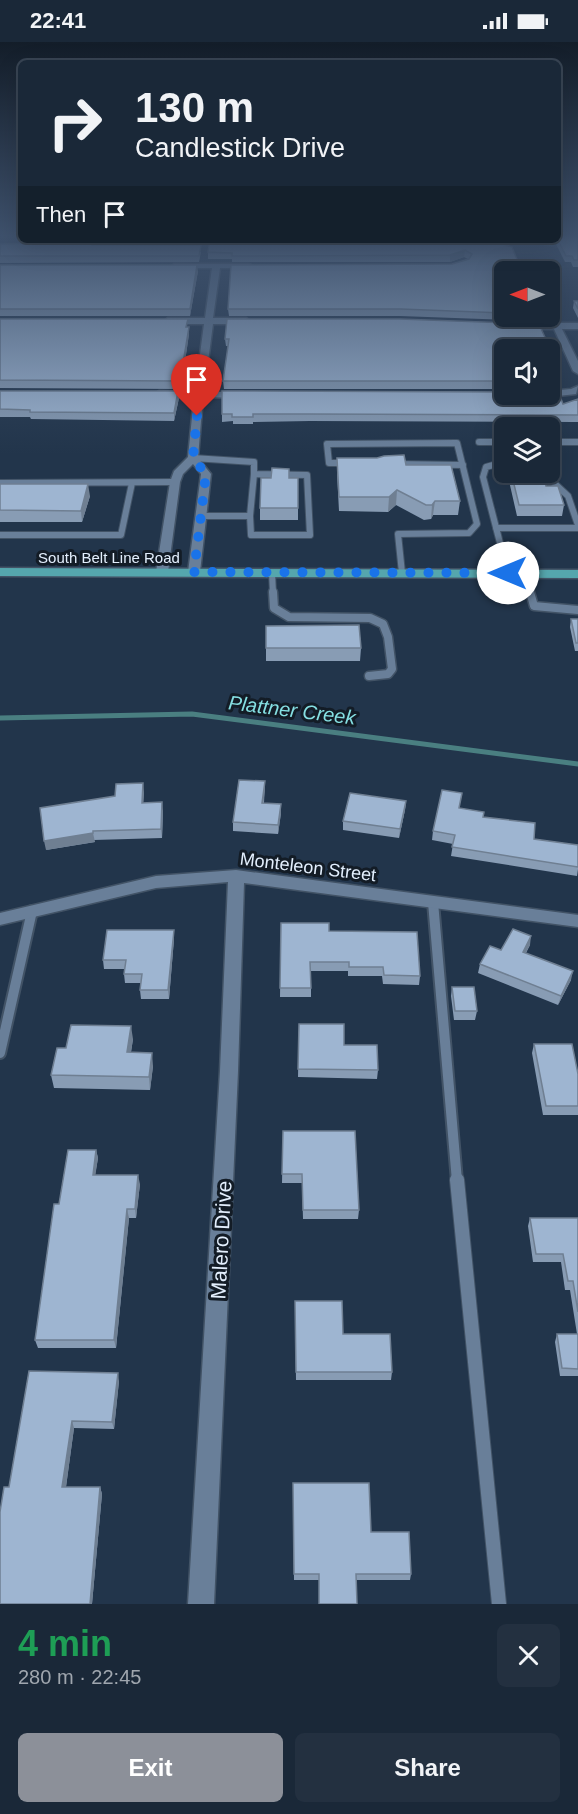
<!DOCTYPE html>
<meta charset="utf-8">
<style>
body{margin:0;font-family:Helvetica,sans-serif;background:#233040;color:#f1f3f6;height:100vh;display:flex;flex-direction:column;font-size:22px;white-space:nowrap}
*{box-sizing:border-box;margin:0}
p{font-size:20px;color:#9fa6ae}
.icon{flex:none;width:33px;height:33px;fill:none;stroke:currentColor;stroke-width:2;stroke-linecap:round;stroke-linejoin:round}
.map{position:relative;height:1562px;overflow:hidden}
.details{display:flex;flex-direction:column;background:#1a2838;flex:1}
.details>*{flex:none}
.guide{position:absolute;left:18px;top:18px;width:543px;height:183px;border-radius:9px;box-shadow:0 6px 24px #0002,0 0 0 2px #384453;background:#1a2838;color:#f1f3f6;overflow:hidden}
.needle{width:39px;rotate:270deg}
.fabs{position:absolute;left:494px;top:219px;display:grid;gap:12px}
.fabs a{display:grid;place-items:center;width:66px;height:66px;border-radius:9px;background:#1a2838;box-shadow:0 6px 24px #0002,0 0 0 2px #384453;font-size:30px}
.pin{position:absolute;display:grid;place-items:center;width:51px;height:51px;color:#fff;margin:-62px -26px;border-radius:50% 50% 50% 0;rotate:-45deg;box-shadow:0 0 6px #0007}
.pin .icon{rotate:45deg}
.me{position:absolute;width:66px;margin:-33px;rotate:270deg;stroke-linejoin:round;filter:drop-shadow(0 0 4px #0008)}
.turn{display:flex;align-items:center;gap:21px;height:126px;padding:0 18px;font-size:27px}
.turn .icon{width:78px;height:78px;stroke-width:2.5}
.turn b{display:block;font-size:42px;line-height:51px}
.then{display:flex;align-items:center;height:57px;padding:0 18px;background:#0003;gap:12px;font-size:22px}
.round{display:grid;place-items:center;flex:none;width:63px;height:63px;border-radius:9px;background:#233040}
.overview{display:flex;align-items:center;justify-content:space-between;height:102px;padding:0 18px}
h1{font-size:36px;font-weight:800;line-height:45px;color:#1e9e55}
.action{display:flex;gap:12px;margin-top:auto;padding:12px 18px}
.action a{flex:1;height:69px;border-radius:9px;background:#8c9099;color:#fff;font-size:24px;font-weight:800;line-height:69px;text-align:center}
.action a+a{background:#233040;color:#f1f3f6}
.status{display:flex;justify-content:space-between;align-items:center;height:42px;padding:0 30px;background:#1a2838;direction:ltr}
.status svg{height:16px;fill:currentColor}
.map>svg:first-child{display:block}
.lines{fill:none;stroke-linecap:round;stroke-linejoin:round}
.stream{stroke:#4a7f81;stroke-width:5}
.lane-far3-casing{stroke:#425366;stroke-width:8}
.lane-far2-casing{stroke:#425366;stroke-width:11}
.lane-far1-casing{stroke:#425366;stroke-width:14}
.lane-casing{stroke:#425366;stroke-width:16}
.street-casing{stroke:#425366;stroke-width:3}
.primary-casing{stroke:#425366;stroke-width:3}
.lane-far3{stroke:#697f99;stroke-width:6}
.lane-far2{stroke:#697f99;stroke-width:8}
.lane-far1{stroke:#697f99;stroke-width:10}
.lane{stroke:#697f99;stroke-width:14}
.street{fill:#697f99;fill-rule:evenodd}
.primary{fill:#55a6ad;fill-rule:evenodd}
.wall{fill:#889cb4}
.shaded-wall{fill:#6f7f92}
.building{fill:#9eb5d1;stroke:#6f7f92;stroke-width:1.5}
.route{stroke:#1a73e8;stroke-width:10;stroke-dasharray:0 18}
.labels{text-anchor:middle;dominant-baseline:central;stroke-width:6;stroke-linejoin:round;paint-order:stroke}
.far-street-label{font-size:15px;fill:#e3effd;stroke:#131c26}
.street-label{font-size:18px;fill:#e3effd;stroke:#131c26}
.water-label{font-size:20px;font-style:italic;fill:#85dfe2;stroke:#131c26}
.near-street-label{font-size:21px;fill:#e3effd;stroke:#131c26}
</style>
<div class="status"><b>22:41</b><svg viewBox="0 0 49 12"><path d="M0 12V9h3v3zM5 12V6h3v6zM10 12V3h3v9zM15 12V0h3v12zM26 1h20v11H26zM47 4h2v5h-2z"/></svg></div>
<div class="map">
<svg width="578" height="1562" viewBox="0 0 578 1562">
<rect width="100%" height="100%" fill="#22354b"/>
<g class="lines">
<path class="stream" d="M0,676L192,672L578,722"/>
<defs>
<path id="lane-far3" d="M479,400H504
M549,400H577
M193,416L254,420V432L307,433L310,493H251L250,474H201
M504,420L486,425L483,435L508,532
M349,421H329L327,402L457,401L477,482L469,491L398,492L402,531
M393,422L463,423
M549,428L554,441L568,454L578,483
M0,441L175,440
M250,474L254,432
M496,486H578
M0,493H121L132,441
M272,531L273,551
M525,532L530,551"/>
<path id="lane-far2" d="M273,550L274,566L289,575L370,576L383,582L388,595L392,627L388,632L369,634
M530,550L534,564L578,568"/>
<path id="lane-far1" d="M433,860L457,1139
M0,1011L32,869"/>
<path id="lane" d="M457,1138L499,1562"/>
<path id="street" d="M174,222H249L253,224L249,226H220L213,276H246L250,279L246,282H213L204,350H243L248,353L243,356L203,355L198,416L211,432L200,530L194,534L188,530L201,432L193,422L183,432L180,440L168,530L162,534L156,530L170,440L174,429L188,415L194,355H159L154,352L159,349L195,350L204,282H168L164,279L168,276H205L212,226H177L173,224Z
M578,281V287H562L578,319V332L573,329L554,287H522L518,284L522,281Z
M578,344L576,352L549,355L545,352H549V349L571,347Z
M236,828L578,873V885L244,841L238,1029L214,1562H188L220,1029L228,840L156,846L0,883V871L156,834Z"/>
<path id="primary" d="M0,526L578,528V536L0,534Z"/>
</defs>
<use href="#lane-far3" class="lane-far3-casing"/>
<use href="#lane-far2" class="lane-far2-casing"/>
<use href="#lane-far1" class="lane-far1-casing"/>
<use href="#lane" class="lane-casing"/>
<use href="#street" class="street-casing"/>
<use href="#primary" class="primary-casing"/>
<use href="#lane-far3" class="lane-far3"/>
<use href="#lane-far2" class="lane-far2"/>
<use href="#lane-far1" class="lane-far1"/>
<use href="#lane" class="lane"/>
<use href="#street" class="street"/>
<use href="#primary" class="primary"/>
</g>
<path class="wall" d="M578,194V225H573L571,220H565L554,198Z
M97,198L95,203L201,210L199,220L0,221V202L44,201Z
M490,198L504,230V274H538V279L400,274H229L228,267L452,222L468,217L464,215L450,220H232V217H208V210Z
M0,223L198,229L190,274H0Z
M574,259H578V276L573,266Z
M0,277L188,285L189,292L181,347L0,346Z
M225,297L548,302L547,308H504V347H224L223,339L228,304H226Z
M0,349L179,356L174,379L31,377L30,375H0Z
M578,357V380L310,379L253,380V382H233V379L222,380V372L563,362Z
M337,416L406,423L460,459L458,473H433L431,477L424,478L396,463L388,470L339,469L337,431Z
M507,430H542L546,444L564,463L562,474H517Z
M271,436H298V478H260V466Z
M0,442L90,454L82,480H0Z
M571,577H578V609H575L570,585Z
M266,584L361,606L360,619H266Z
M265,739L264,761L281,771L278,792L233,789V780Z
M144,750L143,761L163,769L162,796L94,798L95,800L46,808Z
M406,759L405,768L399,796L343,788V779Z
M459,766L483,775L534,797L578,803V827L577,834L451,814L453,802L432,798L433,789Z
M281,881L329,889L420,934L419,943L383,942L382,934H348V929H311V955H280Z
M174,888V897L169,957H141L140,948L141,941H125L124,932V927H104L103,918Z
M530,903L526,911L571,938L558,963L478,931L480,922L501,908Z
M452,945L477,969L475,978H454L451,954Z
M299,982L344,1003L378,1028L377,1037L298,1035Z
M133,997L131,1010L153,1024L150,1048L54,1046L51,1033L66,1006Z
M534,1002L578,1032V1073H543L532,1011Z
M283,1089L359,1168L358,1177H303L302,1141H282Z
M96,1108L98,1116L95,1133L140,1142L136,1176H129L116,1306H38L35,1298L59,1162Z
M530,1176H578V1334H560L555,1300L557,1292H577L570,1248H565L561,1220H533L528,1184Z
M295,1259L392,1330L391,1338H296Z
M29,1329L119,1339L114,1387L74,1386L66,1445H100L102,1452L92,1562H0L9,1445Z
M293,1441L371,1490L411,1532L410,1538H356L357,1562H319V1538H294Z"/>
<path class="shaded-wall" d="M465,208L464,215L450,220V213Z
M197,223L198,229L190,274V267Z
M189,285V292L181,347L180,339Z
M555,339L554,346L549,348V341Z
M178,349L179,356L174,379V371Z
M88,442L90,454L82,480L81,469Z
M397,448L396,463L388,470L389,455Z
M435,459L433,473L431,477L432,463Z
M265,739V748L262,770V761Z
M143,741L144,750L143,770L142,761Z
M406,759L405,768L399,796L400,787Z
M162,760L163,769L162,796L161,787Z
M281,762V771L278,792V783Z
M93,791L95,800L46,808L44,799Z
M174,888V897L169,957L168,948Z
M531,894L530,903L521,919L523,910Z
M573,929L571,938L558,963L561,954Z
M131,984L133,997L129,1023L127,1010Z
M152,1011L153,1024L150,1048L149,1035Z
M96,1108L98,1116L94,1142L93,1133Z
M138,1133L140,1142L136,1176L135,1167Z
M127,1167L129,1176L116,1306L114,1298Z
M118,1331L119,1339L114,1387L112,1380Z
M72,1379L74,1386L65,1452L62,1445Z
M100,1445L102,1452L92,1562H90Z"/>
<path class="building" d="M558,194H578V218H574L572,214H566L558,198Z
M45,198H94L92,203H201L199,214H0V202L44,201Z
M210,198H490L512,205L522,230H504V271L401,267H228L231,223L452,222L469,217L472,212L465,208L450,213L232,214V211L208,210Z
M0,223H197L190,267H0Z
M574,259H578V267Z
M0,277H188L186,285H189L180,339L0,338Z
M227,277H400L539,282L548,302H541L543,308H504V339H223L229,297H225Z
M549,324L555,339L549,341Z
M0,349H178L174,371L30,370V368L0,367Z
M222,349L504,350V352H549V349L550,350L558,349L563,362L578,357V373L310,372H253V375H232V372H222Z
M404,413L406,423H451L460,459H435L432,463H426L397,448L389,455H339L337,416H377L384,414Z
M272,426L289,427V436H298V466H260L261,436H271Z
M511,430H542L546,444H558L564,463H519Z
M0,442H88L81,469L0,468Z
M571,577H578V601H576Z
M359,583L361,606H266V584Z
M239,738L265,739L262,761L281,762L278,783L233,780Z
M143,741L142,761L162,760L161,787L93,789V791L44,799L40,766L115,754L116,742Z
M442,748L462,751L459,766L484,770L483,775L535,781L534,797L578,803V825L452,805L455,793L433,789Z
M350,751L406,759L400,787L343,779Z
M281,881H329V889L417,890L420,934L384,933L383,925H349V920H310L311,946H280Z
M513,887L531,894L523,910L573,929L561,954L480,922L490,904L501,908Z
M107,888H174L168,948H140L142,932H124L126,918H103Z
M452,945H474L477,969H455Z
M299,982H344V1003H377L378,1028L298,1027Z
M71,983L131,984L127,1010L152,1011L149,1035L51,1033L57,1006H66Z
M534,1002H572L578,1032V1064H546Z
M283,1089H355L359,1168H303L302,1132H282Z
M68,1108H96L93,1133H138L135,1167H127L114,1298H35L54,1162H59Z
M530,1176H578V1270L573,1239H568L563,1212H536Z
M295,1259H342L343,1292H390L392,1330H296Z
M557,1292H578V1327L562,1326Z
M29,1329L118,1331L112,1380L72,1379L62,1445H100L90,1562H0V1470L4,1445H9Z
M293,1441H369L371,1490H409L411,1532H356L357,1562H319V1532H294Z"/>
<linearGradient id="sky" x2="0" y2="1"><stop stop-color="#131d29"/><stop offset="0.47" stop-color="#3e516c"/><stop offset="1" stop-color="#3e516c" stop-opacity="0"/></linearGradient>
<rect width="578" height="412" fill="url(#sky)"/>
<g class="lines">
<path class="route" d="M197,374L193,416L206,432L194,530L508,531"/>
</g>
<g class="labels">
<g class="far-street-label">
<text x="109" y="515">South Belt Line Road</text>
</g>
<g class="street-label">
<text transform="translate(308 825) rotate(7)">Monteleon Street</text>
</g>
<g class="water-label">
<text transform="translate(292 668) rotate(7)">Plattner Creek</text>
</g>
<g class="near-street-label">
<text transform="translate(221 1198) rotate(-87)">Malero Drive</text>
</g>
</g>
</svg>
<div class="fabs">
<a><svg class="needle" viewBox="-14 -14 28 28"><path d="M0-13l5 13h-10z" fill="#e53935"/><path d="M0 13l5-13h-10z" fill="#9fa6ae"/></svg></a>
<a><svg class="icon" aria-label="sound" viewBox="0 0 24 24"><path d="M4 9h4l5-4v14l-5-4H4zM17 9q2 3 0 6"/></svg></a>
<a><svg class="icon" aria-label="layers" viewBox="0 0 24 24"><path d="M12 4l9 5-9 5-9-5zM3 14l9 5 9-5"/></svg></a>
</div>
<div class="pin" style="left:197px;top:374px;background:#d93025"><svg class="icon" aria-label="arrive" viewBox="0 0 24 24"><path d="M6 21V4h12l-3 4 3 4H6"/></svg></div>
<svg class="me" style="left:508px;top:531px" viewBox="-20 -20 40 40"><circle r="19" fill="#fff"/><path d="M0-13L10 11 0 6-10 11z" fill="#1a73e8"/></svg>
<div class="guide">
<div class="turn"><svg class="icon" aria-label="right" viewBox="0 0 24 24"><path d="M7 20v-9h11M14 6l5 5-5 5"/></svg><div><b>130 m</b>Candlestick Drive</div></div>
<div class="then">Then<svg class="icon" aria-label="arrive" viewBox="0 0 24 24"><path d="M6 21V4h12l-3 4 3 4H6"/></svg></div>
</div>
</div>
<section class="details">
<div class="overview"><div><h1>4 min</h1><p>280 m · 22:45</p></div><a class="round"><svg class="icon" aria-label="close" viewBox="0 0 24 24"><path d="M6 6l12 12M18 6L6 18"/></svg></a></div>
<div class="action"><a>Exit</a><a>Share</a></div>
</section>
